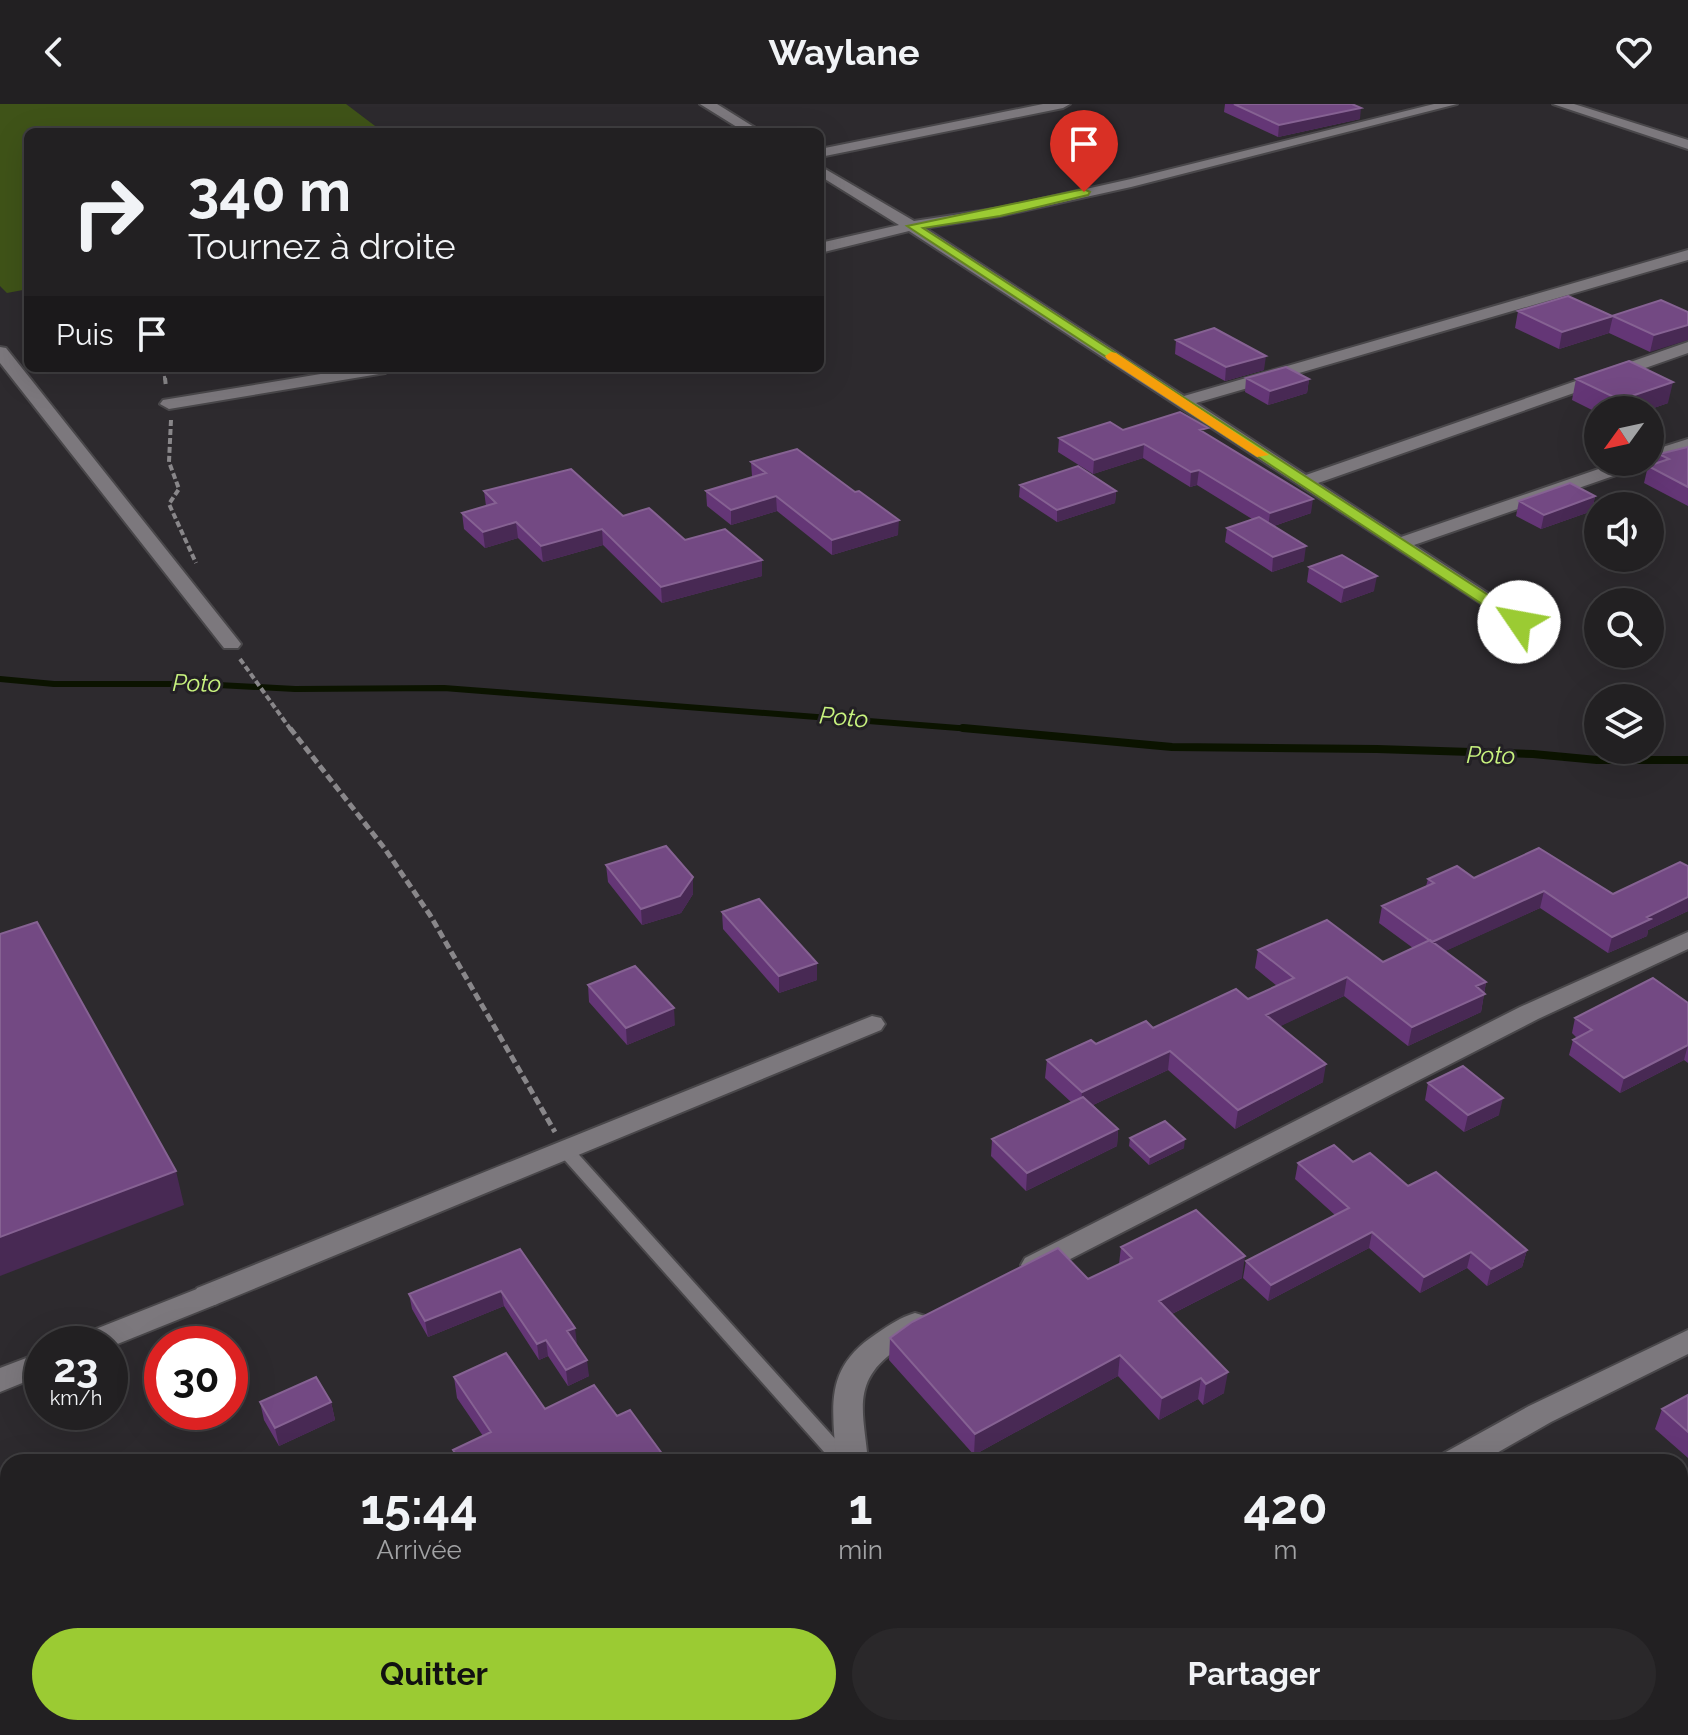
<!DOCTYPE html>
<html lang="fr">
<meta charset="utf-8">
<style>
body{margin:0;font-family:Raleway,sans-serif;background:#2a282a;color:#f1f3f6;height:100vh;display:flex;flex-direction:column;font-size:30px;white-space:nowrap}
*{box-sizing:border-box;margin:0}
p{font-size:26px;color:#a2a3a5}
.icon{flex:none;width:44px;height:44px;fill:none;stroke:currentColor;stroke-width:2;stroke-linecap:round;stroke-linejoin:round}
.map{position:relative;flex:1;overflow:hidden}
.panel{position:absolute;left:0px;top:1350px;width:1688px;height:282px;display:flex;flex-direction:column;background:#222022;border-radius:24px 24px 0 0;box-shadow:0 8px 32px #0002,0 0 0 2px #3f3e40}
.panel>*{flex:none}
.banner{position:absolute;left:24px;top:24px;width:800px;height:244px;border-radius:12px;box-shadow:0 8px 32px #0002,0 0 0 2px #3f3e40;background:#222022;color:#f1f3f6;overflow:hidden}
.needle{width:52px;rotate:237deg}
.controls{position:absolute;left:1584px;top:292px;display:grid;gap:16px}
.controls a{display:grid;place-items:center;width:80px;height:80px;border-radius:50%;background:#222022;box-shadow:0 8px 32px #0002,0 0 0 2px #3f3e40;font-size:40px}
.speed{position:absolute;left:24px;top:1222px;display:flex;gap:16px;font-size:40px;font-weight:700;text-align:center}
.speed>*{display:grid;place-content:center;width:104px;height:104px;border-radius:50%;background:#222022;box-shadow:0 8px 32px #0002,0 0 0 2px #3f3e40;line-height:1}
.speed small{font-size:20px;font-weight:400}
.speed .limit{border:12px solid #d22;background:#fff;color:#111}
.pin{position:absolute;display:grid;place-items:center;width:68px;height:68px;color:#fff;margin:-82px -34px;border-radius:50% 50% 50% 0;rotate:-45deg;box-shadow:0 0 8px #0007}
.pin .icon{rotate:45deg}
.me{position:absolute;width:88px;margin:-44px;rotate:303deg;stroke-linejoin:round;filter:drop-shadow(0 0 6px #0008)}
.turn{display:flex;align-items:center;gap:28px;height:168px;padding:0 32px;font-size:36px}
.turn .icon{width:104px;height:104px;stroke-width:2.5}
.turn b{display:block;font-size:56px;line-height:68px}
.then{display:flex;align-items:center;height:76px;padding:0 32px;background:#0003;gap:16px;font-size:30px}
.eta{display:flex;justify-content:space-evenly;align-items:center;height:136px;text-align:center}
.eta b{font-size:48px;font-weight:700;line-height:56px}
.button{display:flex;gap:16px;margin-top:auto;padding:16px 32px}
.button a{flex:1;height:92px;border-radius:48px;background:#9bcb33;color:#111;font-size:32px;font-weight:700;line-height:92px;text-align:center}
.button a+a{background:#2a282a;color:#f1f3f6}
header{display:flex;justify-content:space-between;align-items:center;height:104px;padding:0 32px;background:#222022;font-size:36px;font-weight:700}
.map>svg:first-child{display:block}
.green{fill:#3f5318}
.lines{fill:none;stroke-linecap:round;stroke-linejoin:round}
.stream-far1{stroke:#0b1300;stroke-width:6}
.stream{stroke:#0b1300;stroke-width:8}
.lane-casing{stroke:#49474a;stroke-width:4}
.street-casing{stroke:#49474a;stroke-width:4}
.secondary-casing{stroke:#49474a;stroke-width:4}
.path-far2{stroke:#89878a;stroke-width:3;stroke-dasharray:5 3;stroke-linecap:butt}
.path-far1{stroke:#89878a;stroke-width:4;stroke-dasharray:6 3;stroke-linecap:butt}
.path{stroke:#89878a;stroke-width:5;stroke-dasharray:8 4;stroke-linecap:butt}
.lane{fill:#7c787d;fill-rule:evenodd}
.street{fill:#7c787d;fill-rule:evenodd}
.secondary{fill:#7c787d;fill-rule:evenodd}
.wall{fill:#643676}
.shaded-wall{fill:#482954}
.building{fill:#734983;stroke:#866293;stroke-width:2}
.route{fill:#9bcb33;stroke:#658421;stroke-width:2}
.slow{fill:#f59e0b}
.labels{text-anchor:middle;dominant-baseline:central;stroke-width:6;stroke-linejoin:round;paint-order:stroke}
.water-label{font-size:24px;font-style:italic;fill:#c9f47f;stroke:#232025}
</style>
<header><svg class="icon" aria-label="back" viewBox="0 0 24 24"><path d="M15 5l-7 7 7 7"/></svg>Waylane<svg class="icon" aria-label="heart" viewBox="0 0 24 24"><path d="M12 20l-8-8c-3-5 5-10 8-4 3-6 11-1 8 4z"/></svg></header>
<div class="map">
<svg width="1688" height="1631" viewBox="0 0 1688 1631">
<rect width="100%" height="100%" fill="#2d2a2e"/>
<path class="green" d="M0,0H346L383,28H28V185L7,189L0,182Z"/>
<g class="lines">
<path class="stream-far1" d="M0,575L54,580H199L295,585L444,584L984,626"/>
<path class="stream" d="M963,624L1172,643L1377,645L1533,650L1597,656H1688"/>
<defs>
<path id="lane" d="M566,1041L572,1043L856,1358H833L560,1051L557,1047L560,1043Z"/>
<path id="street" d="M700,0H717L762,28H745Z
M1043,0H1070L1063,4L820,53V45Z
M1434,0H1457L1131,83L1000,112L925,124L1184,292L1688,146V156L1196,299L1306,371L1688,238V249L1318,379L1401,433L1619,358H1645L1642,362L1414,441L1526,514L1529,518L1526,522L1519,524L909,127L820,149V139L899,121L820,72V62L914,117L1000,104L1131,75Z
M1553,0H1574L1688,36V45Z
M0,243L6,244L238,536L241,540L238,544H224L0,259Z
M357,264H393L385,269L169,305L160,300L163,296Z
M1688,335V346C1675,350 1662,356 1648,358L1650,347Z
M1688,828V845L1538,915L1045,1168L1035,1171L1025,1168L1021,1161L1025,1154L1520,903Z
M872,912L881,914L885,920L881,926L217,1200L207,1203L197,1200L193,1192L197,1184Z
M915,1209L925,1212L930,1220C923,1233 908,1238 896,1246C850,1278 864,1309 868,1358H836C833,1302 823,1265 876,1230C889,1221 901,1213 915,1209Z
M1688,1226V1250L1551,1318L1481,1358H1439L1444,1349L1529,1302Z
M944,1624H990L987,1631H941Z
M1038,1624H1074L1077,1631H1041Z"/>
<path id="secondary" d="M207,1181L217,1184L221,1192L217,1200L110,1243V1240H73L78,1232Z
M42,1248V1271L0,1288V1264Z"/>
</defs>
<use href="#lane" class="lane-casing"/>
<use href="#street" class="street-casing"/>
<use href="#secondary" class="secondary-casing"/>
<path class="path-far2" d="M163,264L165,276"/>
<path class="path-far1" d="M165,274L166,283
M171,316L169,358L179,385L169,400L196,459
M240,555L291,626"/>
<path class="path" d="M290,624L385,745L430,811L555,1028"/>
<use href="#lane" class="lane"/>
<use href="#street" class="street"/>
<use href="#secondary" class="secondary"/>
</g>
<path class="wall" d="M1225,0H1352L1360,15L1278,33L1224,8Z
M1518,207L1612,212L1688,208L1650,248L1609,229L1559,245L1515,224Z
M1176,236L1264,266L1225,277L1175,250Z
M1246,274L1309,275L1307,289L1268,301L1245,288Z
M1576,275L1668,299L1648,306H1598V309L1572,296Z
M1123,326L1207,331L1311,409L1274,422L1304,457L1272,468L1225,438L1227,424L1252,415L1197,381L1190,383L1143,354L1093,370L1058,348L1059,334Z
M1688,343V402L1644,379L1648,362L1657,359L1659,350Z
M751,358L898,431L832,451L777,407L731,421L707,402L706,387L753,373L752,372Z
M1020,381L1116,387L1115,399L1057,418L1019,393Z
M484,387L685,436L762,472L662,499L603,441L543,458L518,434L485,444L464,425L462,409L486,402Z
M1595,392L1592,407L1541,425L1516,412L1519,397Z
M1309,463L1374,487L1341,499L1307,478Z
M606,761L693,773V790L681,809L642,821L608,778Z
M1688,762V807L1648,826L1647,832L1608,849L1540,804L1445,847L1486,878L1481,908L1408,942L1344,892L1280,922L1323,978L1235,1025L1168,966L1093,1001L1118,1025L1117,1042L1026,1087L991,1052L992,1035L1071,998L1045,974L1047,956L1248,895L1277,882L1255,864L1258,846L1383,858L1413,844L1379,819L1382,802L1426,782L1428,775L1474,774L1613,790Z
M722,808L817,876L779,889L723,825Z
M588,881L675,921L627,941L589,898Z
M1688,899V959L1684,956L1620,989L1569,951L1573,936L1577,934L1572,929L1575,914Z
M1428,979L1499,1011L1464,1028L1425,996Z
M1130,1034L1184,1044L1149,1061L1129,1042Z
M1353,1058L1408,1082L1527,1146L1522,1163L1487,1182L1467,1164L1420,1189L1369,1144L1268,1197L1243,1174L1246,1157L1335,1111L1295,1075L1298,1059Z
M1121,1143L1242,1174L1172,1210L1224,1289L1203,1301L1198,1295L1159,1316L1118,1272L974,1351L889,1256L890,1234L1088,1175L1119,1160Z
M520,1145L577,1240H576L589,1272L568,1282L548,1252L539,1256L504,1202L428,1233L412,1205L409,1190Z
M454,1273L545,1305L617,1312L666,1355L671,1358H455L453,1346L483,1332L457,1294Z
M1688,1291V1354L1655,1325L1662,1305Z
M260,1298H331L335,1316L279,1342L264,1316Z
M1688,1477V1550L1680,1542V1482Z
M318,1624H381L382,1631H321Z
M451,1624H551L538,1631H454Z
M1179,1624H1456L1454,1631H1185Z
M1471,1624H1621L1620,1626L1613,1631H1478Z"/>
<path class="shaded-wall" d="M1361,4L1360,15L1278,33L1279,21Z
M1613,212L1609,229L1559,245L1562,228Z
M1688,221V236L1650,248L1654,231Z
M1266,252L1264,266L1225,277L1226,263Z
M1309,275L1307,289L1268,301L1270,287Z
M1673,278L1668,299L1648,306H1618L1620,296Z
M1144,340L1143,354L1093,370L1094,356Z
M1199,366L1197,381L1190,383L1191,368Z
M1116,387L1115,399L1057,418V406Z
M776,392L777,407L731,421V406Z
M1595,392L1592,407L1541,425L1544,411Z
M1313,395L1311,409L1268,424L1270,409Z
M899,416L898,431L832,451V436Z
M516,418L518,434L485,444L483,428Z
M602,425L603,441L543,458L541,442Z
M1306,442L1304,457L1272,468L1273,453Z
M762,456V472L662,499L661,483Z
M1377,472L1374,487L1341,499L1344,484Z
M693,773V790L681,809L642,821L641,805Z
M1544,787L1540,804L1428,855L1431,838Z
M1688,793V807L1648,826L1647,832L1608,849L1612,833L1647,813Z
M817,859V876L779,889V872Z
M1347,873L1344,892L1264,930L1266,911Z
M1486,878L1481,908L1408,942L1412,923L1476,882Z
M674,904L675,921L627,941L626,924Z
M1688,941L1684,956L1620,989L1624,974Z
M1170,947L1168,966L1080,1007L1082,988Z
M1326,960L1323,978L1235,1025L1238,1006Z
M1503,994L1499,1011L1464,1028L1468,1011Z
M1118,1025L1117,1042L1026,1087L1027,1069Z
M1185,1035L1184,1044L1149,1061L1150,1053Z
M176,1067L184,1101L0,1172V1133Z
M1372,1128L1369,1144L1268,1197L1271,1181Z
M1527,1146L1522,1163L1487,1182L1491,1165Z
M1471,1148L1467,1164L1420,1189L1424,1173Z
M1245,1152L1242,1174L1156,1218L1159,1197Z
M501,1187L504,1202L428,1233L425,1217Z
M575,1224L577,1240L569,1243L567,1227Z
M546,1236L548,1252L539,1256L537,1240Z
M1120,1251L1118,1272L974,1351L975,1330Z
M587,1256L589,1272L568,1282L566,1266Z
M1228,1268L1224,1289L1203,1301L1206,1280Z
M1201,1274L1198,1295L1159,1316L1162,1294Z
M331,1298L335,1316L279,1342L275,1324Z
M1688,1421L1684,1436L1680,1438V1426Z
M373,1624H381L382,1631H375Z
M510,1624H551L538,1631H497Z
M1352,1624H1369L1367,1631H1341Z
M1452,1624H1456L1454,1631H1442Z
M1602,1624H1621L1620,1626L1613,1631H1591Z"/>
<path class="building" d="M1234,0H1352L1361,4L1279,21Z
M1568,192L1612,212L1661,196L1688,208V221L1654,231L1613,212L1562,228L1518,207Z
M1214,224L1266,252L1226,263L1176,236Z
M1629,257L1673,278L1620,296L1576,275Z
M1286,263L1309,275L1270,287L1246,274Z
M1180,308L1208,324L1200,326L1313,395L1270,409L1199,366L1191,368L1144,340L1094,356L1059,334L1110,318L1123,326Z
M1688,343V383L1648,362L1669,355L1659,350Z
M797,345L855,388L859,387L899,416L832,436L776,392L731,406L706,387L766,369L751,358Z
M1078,362L1116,387L1057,406L1020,381Z
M571,365L623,412L649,404L685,436L725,425L762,456L661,483L602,425L541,442L516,418L483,428L462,409L496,399L484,387Z
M1570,379L1595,392L1544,411L1519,397Z
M1259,413L1306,442L1273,453L1227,424Z
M1342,451L1377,472L1344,484L1309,463Z
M666,742L693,773L680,792L641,805L606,761Z
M1539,744L1613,790L1680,758L1688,762V793L1647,813L1651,815L1612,833L1544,787L1432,838L1382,802L1434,779L1428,775L1457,762L1474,774Z
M759,795L817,859L779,872L722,808Z
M1327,816L1383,858L1430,836L1486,878L1476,882L1485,890L1412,923L1347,873L1266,911L1326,960L1238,1006L1170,947L1082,988L1047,956L1091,936L1096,940L1146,917L1153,924L1236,885L1248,895L1294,874L1258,846Z
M37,818L176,1067L0,1133V830Z
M635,862L674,904L626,924L588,881Z
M1653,874L1688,899V941L1624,974L1573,936L1592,926L1575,914Z
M1463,962L1503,994L1468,1011L1428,979Z
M1083,993L1118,1025L1027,1069L992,1035Z
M1165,1017L1185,1035L1150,1053L1130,1034Z
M1334,1041L1353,1058L1370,1049L1408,1082L1436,1068L1527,1146L1491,1165L1471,1148L1424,1173L1372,1128L1271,1181L1246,1157L1349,1104L1298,1059Z
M1196,1106L1245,1152L1159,1197L1228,1268L1206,1280L1201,1274L1162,1294L1120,1251L975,1330L890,1234L912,1218L1058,1144L1088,1175L1132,1154L1121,1143Z
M520,1145L575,1224L567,1227L587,1256L566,1266L546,1236L537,1240L501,1187L425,1217L409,1190Z
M506,1249L545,1305L594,1281L617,1312L630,1306L666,1355L668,1354L671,1358H513L512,1357L510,1358H461L453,1346L491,1328L454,1273Z
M316,1273L331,1298L275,1324L260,1298Z
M1688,1291V1328L1662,1305Z
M1680,1412L1688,1420V1421L1680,1426Z
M1688,1477V1523L1680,1516V1482Z
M8,1593V1624H139L142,1631H0V1597Z
M321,1624H373L377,1631H325Z
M458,1624H510L497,1631H462Z
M1202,1624H1352L1341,1631H1208Z
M1377,1624H1452L1442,1631H1384Z
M1493,1624H1602L1591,1631H1500Z"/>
<path class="route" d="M1084,85L1090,88L1088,91L1000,112L923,124L1525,515V521H1514L907,122Z"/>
<path class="slow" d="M1111,248L1116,249L1269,351L1257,353L1107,255L1105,252Z"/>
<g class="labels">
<g class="water-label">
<text transform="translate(197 579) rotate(1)">Poto</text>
<text transform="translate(844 613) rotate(5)">Poto</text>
<text transform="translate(1491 651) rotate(1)">Poto</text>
</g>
</g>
</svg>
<div class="controls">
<a><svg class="needle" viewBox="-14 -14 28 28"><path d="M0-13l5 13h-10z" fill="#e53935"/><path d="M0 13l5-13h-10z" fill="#a2a3a5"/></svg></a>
<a><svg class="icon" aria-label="sound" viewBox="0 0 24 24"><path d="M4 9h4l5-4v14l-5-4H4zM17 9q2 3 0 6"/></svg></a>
<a><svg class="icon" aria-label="search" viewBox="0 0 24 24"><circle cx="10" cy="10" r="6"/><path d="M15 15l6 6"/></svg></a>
<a><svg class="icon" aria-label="layers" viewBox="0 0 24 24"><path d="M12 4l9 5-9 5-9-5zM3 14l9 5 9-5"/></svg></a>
</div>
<div class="speed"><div>23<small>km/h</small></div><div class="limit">30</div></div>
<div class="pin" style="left:1084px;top:88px;background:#d93025"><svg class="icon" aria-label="arrive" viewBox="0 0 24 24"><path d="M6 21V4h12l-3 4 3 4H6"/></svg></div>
<svg class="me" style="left:1519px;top:518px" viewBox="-20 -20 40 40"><circle r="19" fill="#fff"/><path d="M0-13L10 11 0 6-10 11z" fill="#9bcb33"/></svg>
<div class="banner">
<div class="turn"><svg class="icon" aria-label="right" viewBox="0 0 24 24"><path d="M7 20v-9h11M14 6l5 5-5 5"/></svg><div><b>340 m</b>Tournez à droite</div></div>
<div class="then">Puis<svg class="icon" aria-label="arrive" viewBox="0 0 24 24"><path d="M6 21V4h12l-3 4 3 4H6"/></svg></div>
</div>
<section class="panel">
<div class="eta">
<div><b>15:44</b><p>Arrivée</p></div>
<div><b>1</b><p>min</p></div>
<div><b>420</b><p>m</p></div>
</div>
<div class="button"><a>Quitter</a><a>Partager</a></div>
</section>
</div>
